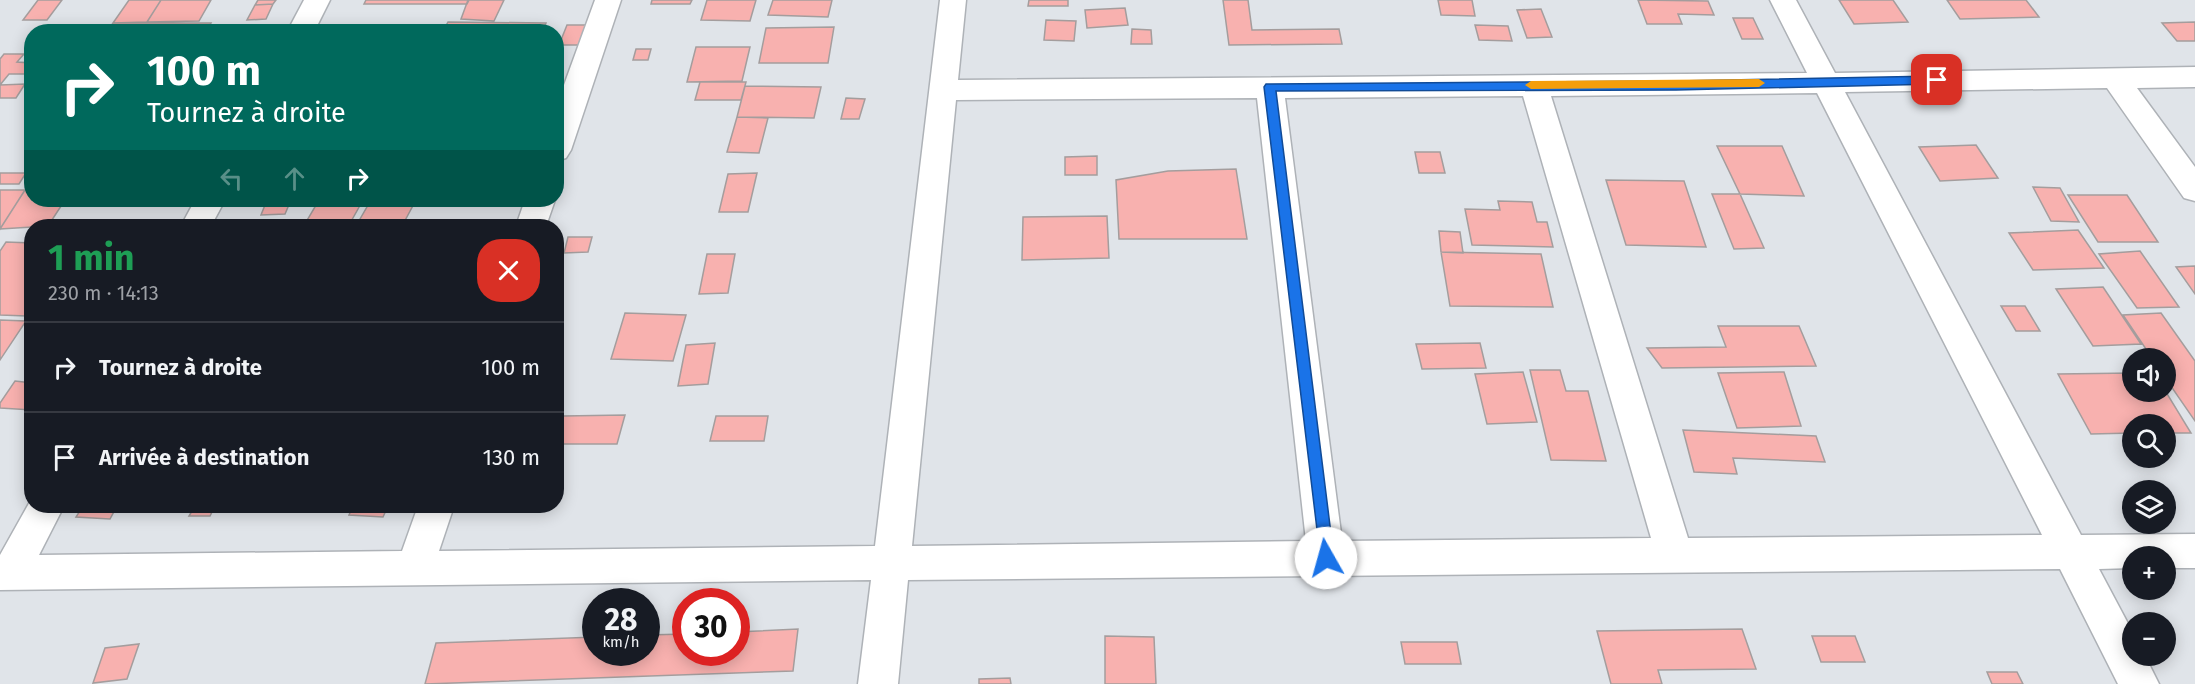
<!DOCTYPE html>
<html lang="fr">
<meta charset="utf-8">
<style>
body{margin:0;font-family:"Fira Sans",sans-serif;background:#20242c;color:#f1f3f6;height:100vh;display:flex;flex-direction:column;font-size:22px;white-space:nowrap}
*{box-sizing:border-box;margin:0}
p{font-size:20px;color:#9ea1a6}
.icon{flex:none;width:33px;height:33px;fill:none;stroke:currentColor;stroke-width:2;stroke-linecap:round;stroke-linejoin:round}
.map{position:relative;flex:1;overflow:hidden}
.drawer{position:absolute;left:24px;top:219px;width:540px;height:294px;display:flex;flex-direction:column;background:#171b24;border-radius:24px;box-shadow:0 3px 15px #0003}
.drawer>*{flex:none}
.banner{position:absolute;left:24px;top:24px;width:540px;height:183px;border-radius:24px;box-shadow:0 3px 15px #0003;background:#00695c;color:#fff;overflow:hidden}
.controls{position:absolute;left:2122px;top:348px;display:grid;gap:12px}
.controls a{display:grid;place-items:center;width:54px;height:54px;border-radius:50%;background:#171b24;box-shadow:0 3px 15px #0003;font-size:30px}
.speed{position:absolute;left:582px;top:588px;display:flex;gap:12px;font-size:30px;font-weight:700;text-align:center}
.speed>*{display:grid;place-content:center;width:78px;height:78px;border-radius:50%;background:#171b24;box-shadow:0 3px 15px #0003;line-height:1}
.speed small{font-size:15px;font-weight:400}
.speed .limit{border:9px solid #d22;background:#fff;color:#111}
.pin{position:absolute;display:grid;place-items:center;width:51px;height:51px;color:#fff;margin:-26px;border-radius:12px;box-shadow:0 3px 9px #0006}
.me{position:absolute;width:66px;margin:-33px;rotate:353deg;stroke-linejoin:round;filter:drop-shadow(0 0 4px #0008)}
.turn{display:flex;align-items:center;gap:21px;height:126px;padding:0 24px;font-size:27px}
.turn .icon{width:78px;height:78px;stroke-width:2.5}
.turn b{display:block;font-size:42px;line-height:51px}
.lanes{display:flex;align-items:center;height:57px;padding:0 24px;background:#0003;justify-content:center;gap:30px;direction:ltr}
.lanes .off{opacity:.35}
.round{display:grid;place-items:center;flex:none;width:63px;height:63px;border-radius:24px;background:#20242c}
.overview{display:flex;align-items:center;justify-content:space-between;height:102px;padding:0 24px}
h1{font-size:36px;font-weight:700;line-height:45px;color:#1e9e55}
ul{padding:0;list-style:none}
li{display:flex;align-items:center;gap:18px;height:90px;padding:0 24px;border-top:2px solid #363941}
li div{flex:1}
li b{display:block;font-size:22px}
li em{font-style:normal}
.map>svg:first-child{display:block}
.building{fill:#f8b1af;stroke:#a49d9d;stroke-width:1.5}
.lines{fill:none;stroke-linecap:round;stroke-linejoin:round}
.minor-casing{stroke:#aeb2b7;stroke-width:3}
.minor{fill:#fff;fill-rule:evenodd}
.route{fill:#1a73e8;stroke:#114b97;stroke-width:1.5}
.slow{fill:#f59e0b}
</style>
<div class="map">
<svg width="2195" height="684" viewBox="0 0 2195 684">
<rect width="100%" height="100%" fill="#e0e4e9"/>
<path class="building" d="M38,0H62L47,20H23Z
M129,0H161L147,22L113,23Z
M161,0H211L199,21L147,22Z
M258,0H276L273,4L255,5Z
M366,0H469L467,4H364Z
M468,0H504L494,21L461,19Z
M652,0H692L690,4H651Z
M707,0H756L750,21L701,20Z
M773,0H832L828,17L768,15Z
M1029,0H1068V6H1028Z
M1223,0H1248L1252,30L1339,29L1342,44L1229,45Z
M1438,0H1472L1475,16L1441,15Z
M1638,0L1708,1L1714,15L1678,14L1682,24H1647Z
M1839,0H1893L1908,22L1854,24Z
M1947,0H2026L2039,17L1960,19Z
M273,4L266,19L247,20L255,5Z
M1125,8L1128,25L1087,28L1085,10Z
M1541,9L1552,37L1527,38L1517,10Z
M1733,18H1753L1763,39H1742Z
M1046,20L1076,21L1074,41L1044,40Z
M448,22L546,23L543,32H408L443,31Z
M2195,22V41H2177L2162,23Z
M113,23H211L206,32H107Z
M567,25H589L581,45H559Z
M1475,25L1508,26L1512,41L1479,40Z
M834,27L828,63H759L766,28Z
M1132,29L1151,30L1152,44H1131Z
M696,47H750L742,81L687,82Z
M636,49H651L648,60H633Z
M4,54H24L17,62L32,63V66L26,74H9L0,85V59Z
M700,82H746L741,100H695Z
M25,84L16,98H0V85Z
M745,86L821,87L814,118L737,117Z
M846,98L865,99L859,119H841Z
M737,117L768,118L759,153L727,152Z
M1976,145L1998,178L1940,181L1919,147Z
M1717,146H1782L1804,196L1740,194Z
M1415,152H1440L1445,173H1419Z
M1097,156V175H1065V157Z
M1236,169L1247,239H1119L1116,180L1168,171Z
M0,173H26L19,184H0Z
M757,173L748,212H719L728,174Z
M1606,180L1684,181L1706,247L1626,245Z
M2033,187L2060,188L2079,222L2051,221Z
M0,190H25L0,229Z
M25,190H32V200H65L48,226L0,229Z
M1712,194H1740L1764,248L1734,249Z
M2068,195H2127L2158,242H2098Z
M267,200H291L285,214L261,215Z
M319,200H363L349,225L306,222Z
M371,200H416L402,226H356Z
M1498,201L1532,202L1537,222H1547L1553,247L1472,245L1465,209L1500,210Z
M1107,216L1109,258L1022,260L1023,217Z
M2078,230L2104,268L2033,270L2009,233Z
M1439,231L1460,232L1463,253L1441,252Z
M568,237H592L588,252L564,253Z
M6,242L32,243V309L27,316L0,315V251Z
M2140,251L2179,307L2137,308L2099,254Z
M1441,252L1541,254L1553,307L1450,306Z
M707,254H735L728,293L699,294Z
M2195,266V294L2176,267Z
M2103,287L2141,344L2093,346L2056,289Z
M2001,306H2025L2040,331H2016Z
M625,313L686,315L673,361L611,359Z
M2161,313L2195,361V421L2166,379V358H2152L2123,315Z
M0,320L26,321L0,360Z
M1718,326H1799L1816,366L1662,368L1647,348L1726,347Z
M715,343L708,384L678,386L686,345Z
M1480,343L1486,368L1422,369L1416,344Z
M1530,370H1560L1566,391H1588L1606,461L1551,460Z
M1523,372L1537,422L1487,424L1475,374Z
M1784,372L1801,426L1737,428L1718,373Z
M2133,373V392H2166L2191,433H2166V424H2133V433L2091,434L2058,374Z
M15,381L32,383V410L0,408V403Z
M625,415L617,444H556L563,416Z
M716,416H768L764,441H710Z
M1683,430L1816,436L1825,462L1733,458L1737,474L1694,472Z
M83,506H117L110,519L76,517Z
M195,506H215L210,516H189Z
M353,506H388L383,517L349,515Z
M798,629L793,671L425,684L436,643L596,637V652H646V635L686,634V652H736V632Z
M1742,629L1756,669L1658,670L1662,684H1611L1597,631Z
M1105,636L1154,637L1156,684H1105Z
M1812,636H1855L1865,662H1821Z
M1401,642H1457L1461,664H1405Z
M139,644L127,679L93,683L105,648Z
M1987,672H2017L2023,684H1992Z
M1010,678L1011,684H979V679Z"/>
<g class="lines">
<defs>
<path id="minor" d="M304,0H330L314,32H287Z
M595,0H621L571,150L566,158L556,161V107Z
M940,0H966L958,80L1807,73L1770,0H1796L1835,73L2195,67V87L2137,88L2195,167V201L2184,198L2107,88L1845,92L2081,535L2195,534V568H2166V556H2133V568L2099,569L2133,633V656H2145L2159,684H2118L2060,569L908,580L898,684H858L871,580L0,590V555L32,498V506H64L39,555L402,551L418,506H454L439,551L875,546ZM1817,93L2042,535L1688,538L1551,96ZM1523,96L1651,538L1342,541L1285,98ZM1257,98L1306,541L912,546L956,100Z
M195,200H225L211,226H181Z
M525,200H555L546,226H516Z"/>
</defs>
<use href="#minor" class="minor-casing"/>
<use href="#minor" class="minor"/>
</g>
<path class="route" d="M1937,76L1943,80L1937,84L1676,90L1276,91L1334,558L1332,563L1326,565L1321,563L1264,87L1266,84L1676,81Z"/>
<path class="slow" d="M1759,79L1765,83L1759,87L1531,89L1525,85L1531,81Z"/>
</svg>
<div class="controls">
<a><svg class="icon" aria-label="sound" viewBox="0 0 24 24"><path d="M4 9h4l5-4v14l-5-4H4zM17 9q2 3 0 6"/></svg></a>
<a><svg class="icon" aria-label="search" viewBox="0 0 24 24"><circle cx="10" cy="10" r="6"/><path d="M15 15l6 6"/></svg></a>
<a><svg class="icon" aria-label="layers" viewBox="0 0 24 24"><path d="M12 4l9 5-9 5-9-5zM3 14l9 5 9-5"/></svg></a>
<a>+</a>
<a>−</a>
</div>
<div class="speed"><div>28<small>km/h</small></div><div class="limit">30</div></div>
<div class="pin" style="left:1937px;top:80px;background:#d93025"><svg class="icon" aria-label="arrive" viewBox="0 0 24 24"><path d="M6 21V4h12l-3 4 3 4H6"/></svg></div>
<svg class="me" style="left:1326px;top:558px" viewBox="-20 -20 40 40"><circle r="19" fill="#fff"/><path d="M0-13L10 11 0 6-10 11z" fill="#1a73e8"/></svg>
<div class="banner">
<div class="turn"><svg class="icon" aria-label="right" viewBox="0 0 24 24"><path d="M7 20v-9h11M14 6l5 5-5 5"/></svg><div><b>100 m</b>Tournez à droite</div></div>
<div class="lanes"><svg class="icon off" aria-label="left" viewBox="0 0 24 24"><path d="M17 20v-9H6M10 6l-5 5 5 5"/></svg><svg class="icon off" aria-label="ahead" viewBox="0 0 24 24"><path d="M12 20V5M6 11l6-6 6 6"/></svg><svg class="icon" aria-label="right" viewBox="0 0 24 24"><path d="M7 20v-9h11M14 6l5 5-5 5"/></svg></div>
</div>
<section class="drawer">
<div class="overview"><div><h1>1 min</h1><p>230 m · 14:13</p></div><a class="round" style="background:#d93025;color:#fff"><svg class="icon" aria-label="close" viewBox="0 0 24 24"><path d="M6 6l12 12M18 6L6 18"/></svg></a></div>
<ul>
<li><svg class="icon" aria-label="right" viewBox="0 0 24 24"><path d="M7 20v-9h11M14 6l5 5-5 5"/></svg><div><b>Tournez à droite</b></div><em>100 m</em></li>
<li><svg class="icon" aria-label="arrive" viewBox="0 0 24 24"><path d="M6 21V4h12l-3 4 3 4H6"/></svg><div><b>Arrivée à destination</b></div><em>130 m</em></li>
</ul>
</section>
</div>
